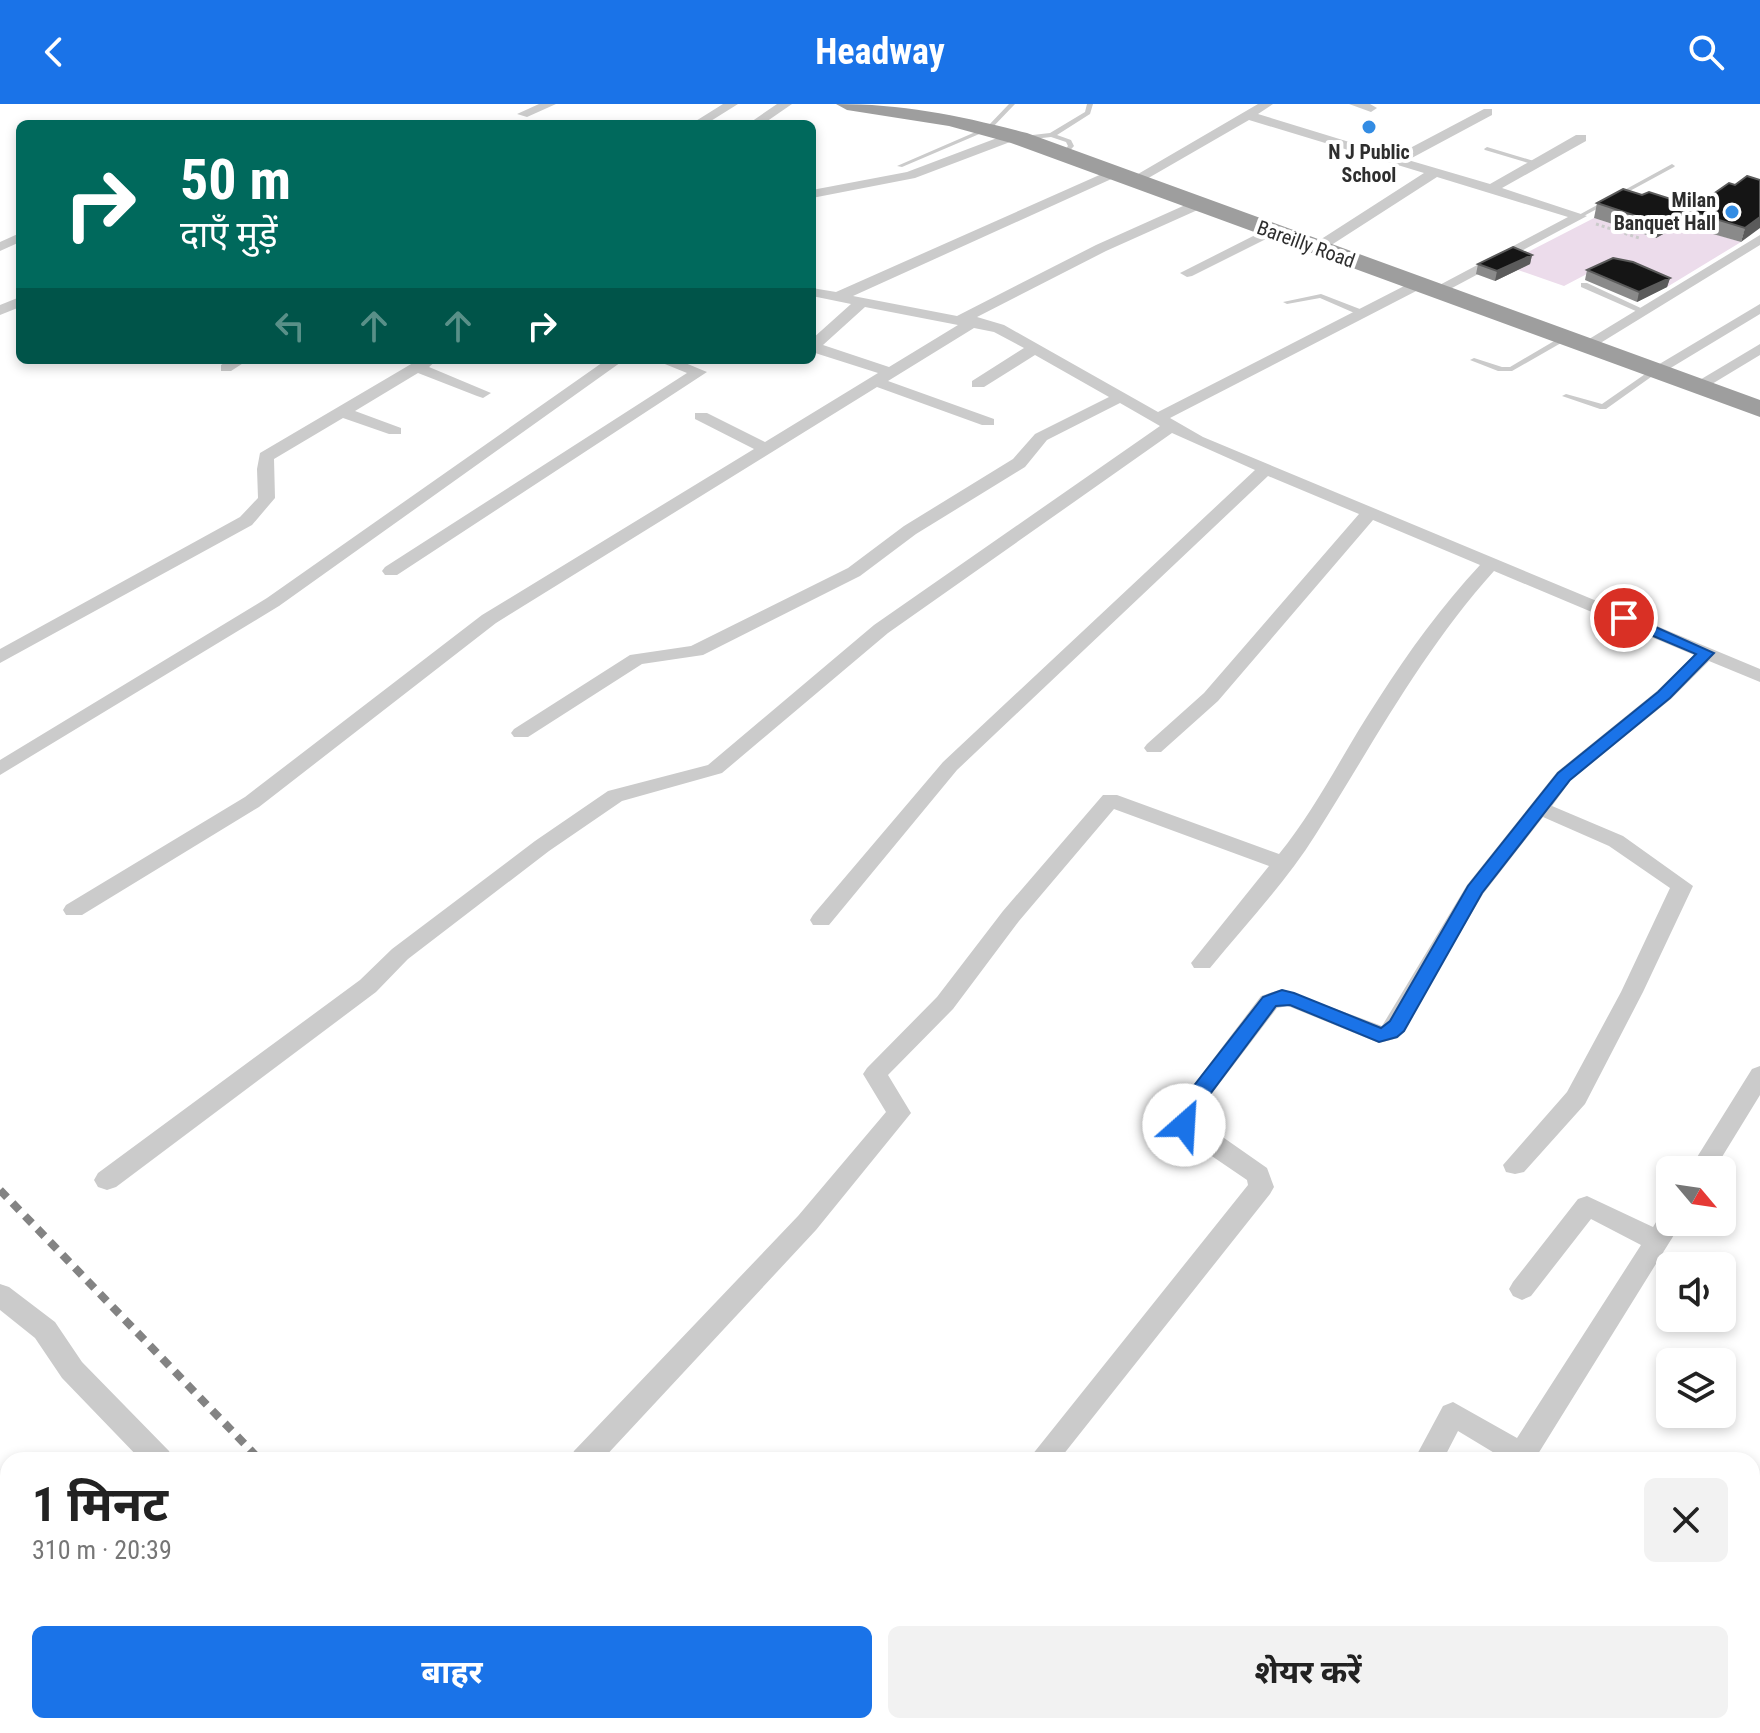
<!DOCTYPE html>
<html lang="hi">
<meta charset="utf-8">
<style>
body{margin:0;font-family:"Roboto Condensed","Noto Sans Devanagari",sans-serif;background:#f2f2f2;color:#222;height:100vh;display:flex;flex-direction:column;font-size:30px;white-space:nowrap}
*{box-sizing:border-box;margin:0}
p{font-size:26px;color:#767676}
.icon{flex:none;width:44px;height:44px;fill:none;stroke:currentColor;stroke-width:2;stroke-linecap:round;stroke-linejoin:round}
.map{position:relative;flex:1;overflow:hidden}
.details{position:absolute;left:0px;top:1348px;width:1760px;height:282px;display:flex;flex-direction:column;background:#fff;border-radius:24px 24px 0 0;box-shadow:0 4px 12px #0003}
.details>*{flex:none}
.top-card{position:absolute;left:16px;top:16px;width:800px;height:244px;border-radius:12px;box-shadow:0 4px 12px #0003;background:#00695c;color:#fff;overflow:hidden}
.needle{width:52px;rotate:119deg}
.fabs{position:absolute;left:1656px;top:1052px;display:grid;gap:16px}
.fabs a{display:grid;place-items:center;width:80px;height:80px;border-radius:12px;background:#fff;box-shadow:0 4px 12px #0003;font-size:40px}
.pin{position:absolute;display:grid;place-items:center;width:68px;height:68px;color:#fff;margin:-34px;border:4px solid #fff;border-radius:50%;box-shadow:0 2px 8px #0007}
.me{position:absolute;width:88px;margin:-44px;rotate:26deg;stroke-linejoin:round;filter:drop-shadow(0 0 6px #0008)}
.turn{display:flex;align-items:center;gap:28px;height:168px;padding:0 32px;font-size:36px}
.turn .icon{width:104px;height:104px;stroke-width:2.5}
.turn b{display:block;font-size:56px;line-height:68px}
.lanes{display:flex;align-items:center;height:76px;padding:0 32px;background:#0003;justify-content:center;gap:40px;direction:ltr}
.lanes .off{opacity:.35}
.round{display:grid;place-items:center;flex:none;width:84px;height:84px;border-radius:12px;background:#f2f2f2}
.head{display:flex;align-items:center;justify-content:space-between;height:136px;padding:0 32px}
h1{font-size:48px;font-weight:700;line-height:60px}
.action{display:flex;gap:16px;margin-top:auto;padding:16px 32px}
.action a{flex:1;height:92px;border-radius:12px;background:#1a73e8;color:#fff;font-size:32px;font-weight:700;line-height:92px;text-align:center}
.action a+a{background:#f2f2f2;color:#222}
header{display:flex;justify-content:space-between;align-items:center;height:104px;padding:0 32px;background:#1a73e8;color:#fff;font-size:36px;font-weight:700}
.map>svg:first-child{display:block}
.green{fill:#ecdceb}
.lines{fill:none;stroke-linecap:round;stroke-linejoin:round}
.path{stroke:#cbcbcb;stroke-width:3;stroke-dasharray:3 3;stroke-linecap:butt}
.service{fill:#cbcbcb;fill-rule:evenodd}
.minor{fill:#cbcbcb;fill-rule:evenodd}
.trunk{fill:#9e9e9e;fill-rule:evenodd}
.rail{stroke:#838383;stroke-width:8;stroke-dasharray:10 8;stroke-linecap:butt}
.wall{fill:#8a8a8a}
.shaded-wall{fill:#5b5b5b}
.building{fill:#151515;stroke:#5b5b5b;stroke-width:2}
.route{fill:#1a73e8;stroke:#114b97;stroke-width:2}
.poi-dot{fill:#338ce3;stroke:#fff;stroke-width:3}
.labels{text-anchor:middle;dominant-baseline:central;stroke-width:8;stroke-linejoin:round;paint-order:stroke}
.far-poi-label{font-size:20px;font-weight:bold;fill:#2e2e2e;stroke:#fff}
.far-street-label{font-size:20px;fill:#2e2e2e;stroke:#fff}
</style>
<header><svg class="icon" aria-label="back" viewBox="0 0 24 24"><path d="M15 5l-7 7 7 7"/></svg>Headway<svg class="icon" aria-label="search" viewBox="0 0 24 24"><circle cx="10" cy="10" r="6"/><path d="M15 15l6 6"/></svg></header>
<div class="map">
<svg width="1760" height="1629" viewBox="0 0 1760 1629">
<rect width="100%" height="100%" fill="#fff"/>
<path class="green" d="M1594,114L1656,134L1681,120L1741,138L1667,183L1631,168L1604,161L1564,182L1518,166L1529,160L1514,155Z"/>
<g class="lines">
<path class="path" d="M1596,120L1639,134"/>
<path class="service" d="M1009,0H1015L991,25L902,63L897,62L987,23Z
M1087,0H1093L1090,10L1057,31L1071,36L1074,42L1065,52L1060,51L1068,42L1066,38L1051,33L1024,36L1021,34L1024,32L1050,29L1085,8Z
M1487,43L1537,58L1538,59L1535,61L1485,46L1484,45Z
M1672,60L1675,62L1674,63L1582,113L1577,112Z
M1581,179H1587L1645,206L1638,208L1581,183Z
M1321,190L1365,207L1366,209L1359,211L1320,194L1287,200L1283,198Z
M1561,233L1568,235L1512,267H1498L1470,256L1474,254L1502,263H1510Z
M1651,266L1658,268L1606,305H1600L1562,292L1566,290L1602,300Z"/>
<path class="minor" d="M539,0H556L527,13L517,10Z
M723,0H738L706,20H691Z
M777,0H792L763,20H748Z
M1258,0H1273L1258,10L1395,52L1484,5H1492V11L1408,56L1490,80L1576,31H1586V37L1502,84L1587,112L1437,192L1430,188L1432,185L1568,113L1437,73L1322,147H1312V141L1424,69L1249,16L1138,80L1126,77Z
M1349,0H1370L1377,4L1371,8Z
M1013,28L1019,32L1018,35L915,74L812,94V86L907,68Z
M1113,65L1118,66V72L853,192L957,212L1096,141L1192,98H1202V104L1106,147L977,213L1004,221L1158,308L1412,178H1422V184L1170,314L1203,333L1760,565V578L1709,557L1671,595L1571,676L1552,702L1623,732L1693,782L1643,888L1585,1000L1524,1068L1515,1070L1506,1068L1503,1061L1567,988L1621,888L1670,784L1609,742L1543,713L1483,790L1398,934L1379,939L1288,902L1277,904L1194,1013L1267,1064L1274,1083L1270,1090L1059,1356H1028L1248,1081L1247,1076L1175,1027L1170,1012L1261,892L1282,885L1382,922L1467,781L1557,668L1657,587L1694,551L1494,467C1422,547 1373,640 1316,730C1286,778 1245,821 1210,864H1194L1191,859L1269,762L1114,705L1019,817L953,905L888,971L911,1009L816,1126L602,1356H570L574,1347L798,1112L886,1008L863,970L867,964L937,893L1003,807L1103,691H1117L1279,750C1318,702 1345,645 1379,594C1409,547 1442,502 1480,461L1373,416L1218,597L1161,648H1147L1144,644L1147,640L1204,589L1359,410L1268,372L957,666L829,821H813L810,816L813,811L943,658L1255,366L1172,329L888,529L722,669L622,697L549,747L408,855L376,888L116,1083L107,1086L98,1083L94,1076L98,1069L360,876L392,845L535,737L608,687L708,661L874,521L1160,322L1120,299L1047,336L1025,363L916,430L860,472L703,551L642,560L528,633H514L511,629L514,625L630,551L691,542L848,464L904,422L1013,355L1035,330L1109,293L1035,251L984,283H972V277L1024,244L994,228L974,224L888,277L994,315V321H982L877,283L496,519L259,703L82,811H66L63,806L66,801L245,693L482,511L754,345L695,315V309H707L765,338L878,269L812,248V235L851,200L812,192V184L836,188ZM865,203L958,221L889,263L823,241Z
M1271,123L1278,127L1276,130L1192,172L1187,173L1180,169Z
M20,129V138L0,147V138Z
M1760,131V141L1589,246H1579L1576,243Z
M20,193V203L0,211V201Z
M1760,200V210L1659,271L1654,273L1646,268Z
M1760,240V251L1702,286L1696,288L1688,283Z
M229,256H248L231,267H221V261Z
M418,256H437L429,263L491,289L483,294L477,292L418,269L355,307L401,324V330H389L343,314L274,355L275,394L252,421L0,559V545L240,413L258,394L257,365L260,349Z
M606,256H624L279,502L0,671V656L267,494Z
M655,256H678L707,268L397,471H385L382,467L385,463L687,269Z
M1760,962V991L1714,1066H1689L1752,965Z
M1587,1092L1653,1123L1661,1110L1670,1107V1118H1682L1538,1350L1541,1356H1506L1458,1327L1443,1356H1414L1443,1302L1453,1298L1517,1334L1641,1141L1591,1115L1531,1192L1522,1196L1513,1192L1509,1185L1513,1178L1578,1095Z
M0,1180L9,1183L55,1218L82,1258L169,1347L173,1356H141L62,1274L35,1234L0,1206Z
M8,1542V1573L0,1576V1545Z
M367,1622H403L406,1629H370Z
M807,1622H842L839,1629H804Z
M1254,1622H1287L1284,1629H1251Z
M1495,1622H1527L1524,1629H1492Z"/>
<path class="trunk" d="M836,0C905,0 961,12 1027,29L1760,296V313L1011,39L949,22L847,6Z"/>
<path class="rail" d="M0,1086L260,1356
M516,1622L522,1629"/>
</g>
<path class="wall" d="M1760,76L1741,138L1685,122L1689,107L1735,81Z
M1642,91L1677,97L1676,101L1687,105L1683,119L1656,134L1594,114L1597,99Z
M1532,151L1530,160L1495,177L1476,170L1478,160Z
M1587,166L1670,174L1667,183L1637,198L1585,176Z"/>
<path class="shaded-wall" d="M1687,105L1683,119L1656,134L1660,120Z
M1760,113V124L1741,138L1745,124Z
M1532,151L1530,160L1495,177L1497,167Z
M1670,174L1667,183L1637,198L1639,188Z"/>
<path class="building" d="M1747,72L1760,76V113L1745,124L1689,107L1729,79L1735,81Z
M1623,85L1642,91L1649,88L1677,97L1672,100L1687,105L1660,120L1597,99Z
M1513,143L1532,151L1497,167L1478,160Z
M1613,154L1633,158L1670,174L1639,188L1587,166Z"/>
<path class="route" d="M1624,509L1714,549L1670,594L1570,676L1482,789L1404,927L1397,933L1379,938L1290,901L1276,902L1193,1013L1195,1021L1192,1026H1177L1172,1012L1175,1006L1263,893L1282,886L1294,889L1381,924L1390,917L1468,782L1558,669L1658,588L1696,550L1618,517V511Z"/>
<g class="poi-dot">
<circle cx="1369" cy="23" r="8"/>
<circle cx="1732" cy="108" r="8"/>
</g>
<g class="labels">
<g class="far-poi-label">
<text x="1369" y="48">N J Public<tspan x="1369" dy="23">School</tspan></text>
<text x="1716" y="96" text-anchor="end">Milan<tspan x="1716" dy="23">Banquet Hall</tspan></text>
</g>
<g class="far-street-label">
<text transform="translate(1306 140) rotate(20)">Bareilly Road</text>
</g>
</g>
</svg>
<div class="fabs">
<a><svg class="needle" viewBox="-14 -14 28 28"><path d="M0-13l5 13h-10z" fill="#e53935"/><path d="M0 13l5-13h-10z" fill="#767676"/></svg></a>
<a><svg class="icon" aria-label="sound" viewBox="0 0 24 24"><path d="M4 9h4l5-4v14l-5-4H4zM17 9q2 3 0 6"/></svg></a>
<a><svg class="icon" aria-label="layers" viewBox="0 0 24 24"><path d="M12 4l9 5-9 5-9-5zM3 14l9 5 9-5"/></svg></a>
</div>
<div class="pin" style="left:1624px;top:514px;background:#d93025"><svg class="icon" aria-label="arrive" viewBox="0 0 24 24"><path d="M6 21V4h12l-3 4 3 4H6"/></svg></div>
<svg class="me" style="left:1184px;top:1021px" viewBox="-20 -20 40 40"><circle r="19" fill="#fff"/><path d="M0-13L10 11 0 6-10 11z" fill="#1a73e8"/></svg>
<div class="top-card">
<div class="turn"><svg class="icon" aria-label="right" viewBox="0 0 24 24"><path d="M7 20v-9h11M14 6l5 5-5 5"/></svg><div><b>50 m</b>दाएँ मुड़ें</div></div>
<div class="lanes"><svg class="icon off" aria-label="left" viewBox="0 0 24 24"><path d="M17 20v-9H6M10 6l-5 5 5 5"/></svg><svg class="icon off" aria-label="ahead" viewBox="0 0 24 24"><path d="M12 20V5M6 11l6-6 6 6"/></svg><svg class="icon off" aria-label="ahead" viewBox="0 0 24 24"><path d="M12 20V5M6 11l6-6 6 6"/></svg><svg class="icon" aria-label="right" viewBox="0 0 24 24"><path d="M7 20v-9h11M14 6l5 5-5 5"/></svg></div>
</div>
<section class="details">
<div class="head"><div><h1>1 मिनट</h1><p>310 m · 20:39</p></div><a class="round"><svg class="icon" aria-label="close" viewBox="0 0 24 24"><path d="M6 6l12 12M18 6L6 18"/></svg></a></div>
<div class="action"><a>बाहर</a><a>शेयर करें</a></div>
</section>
</div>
